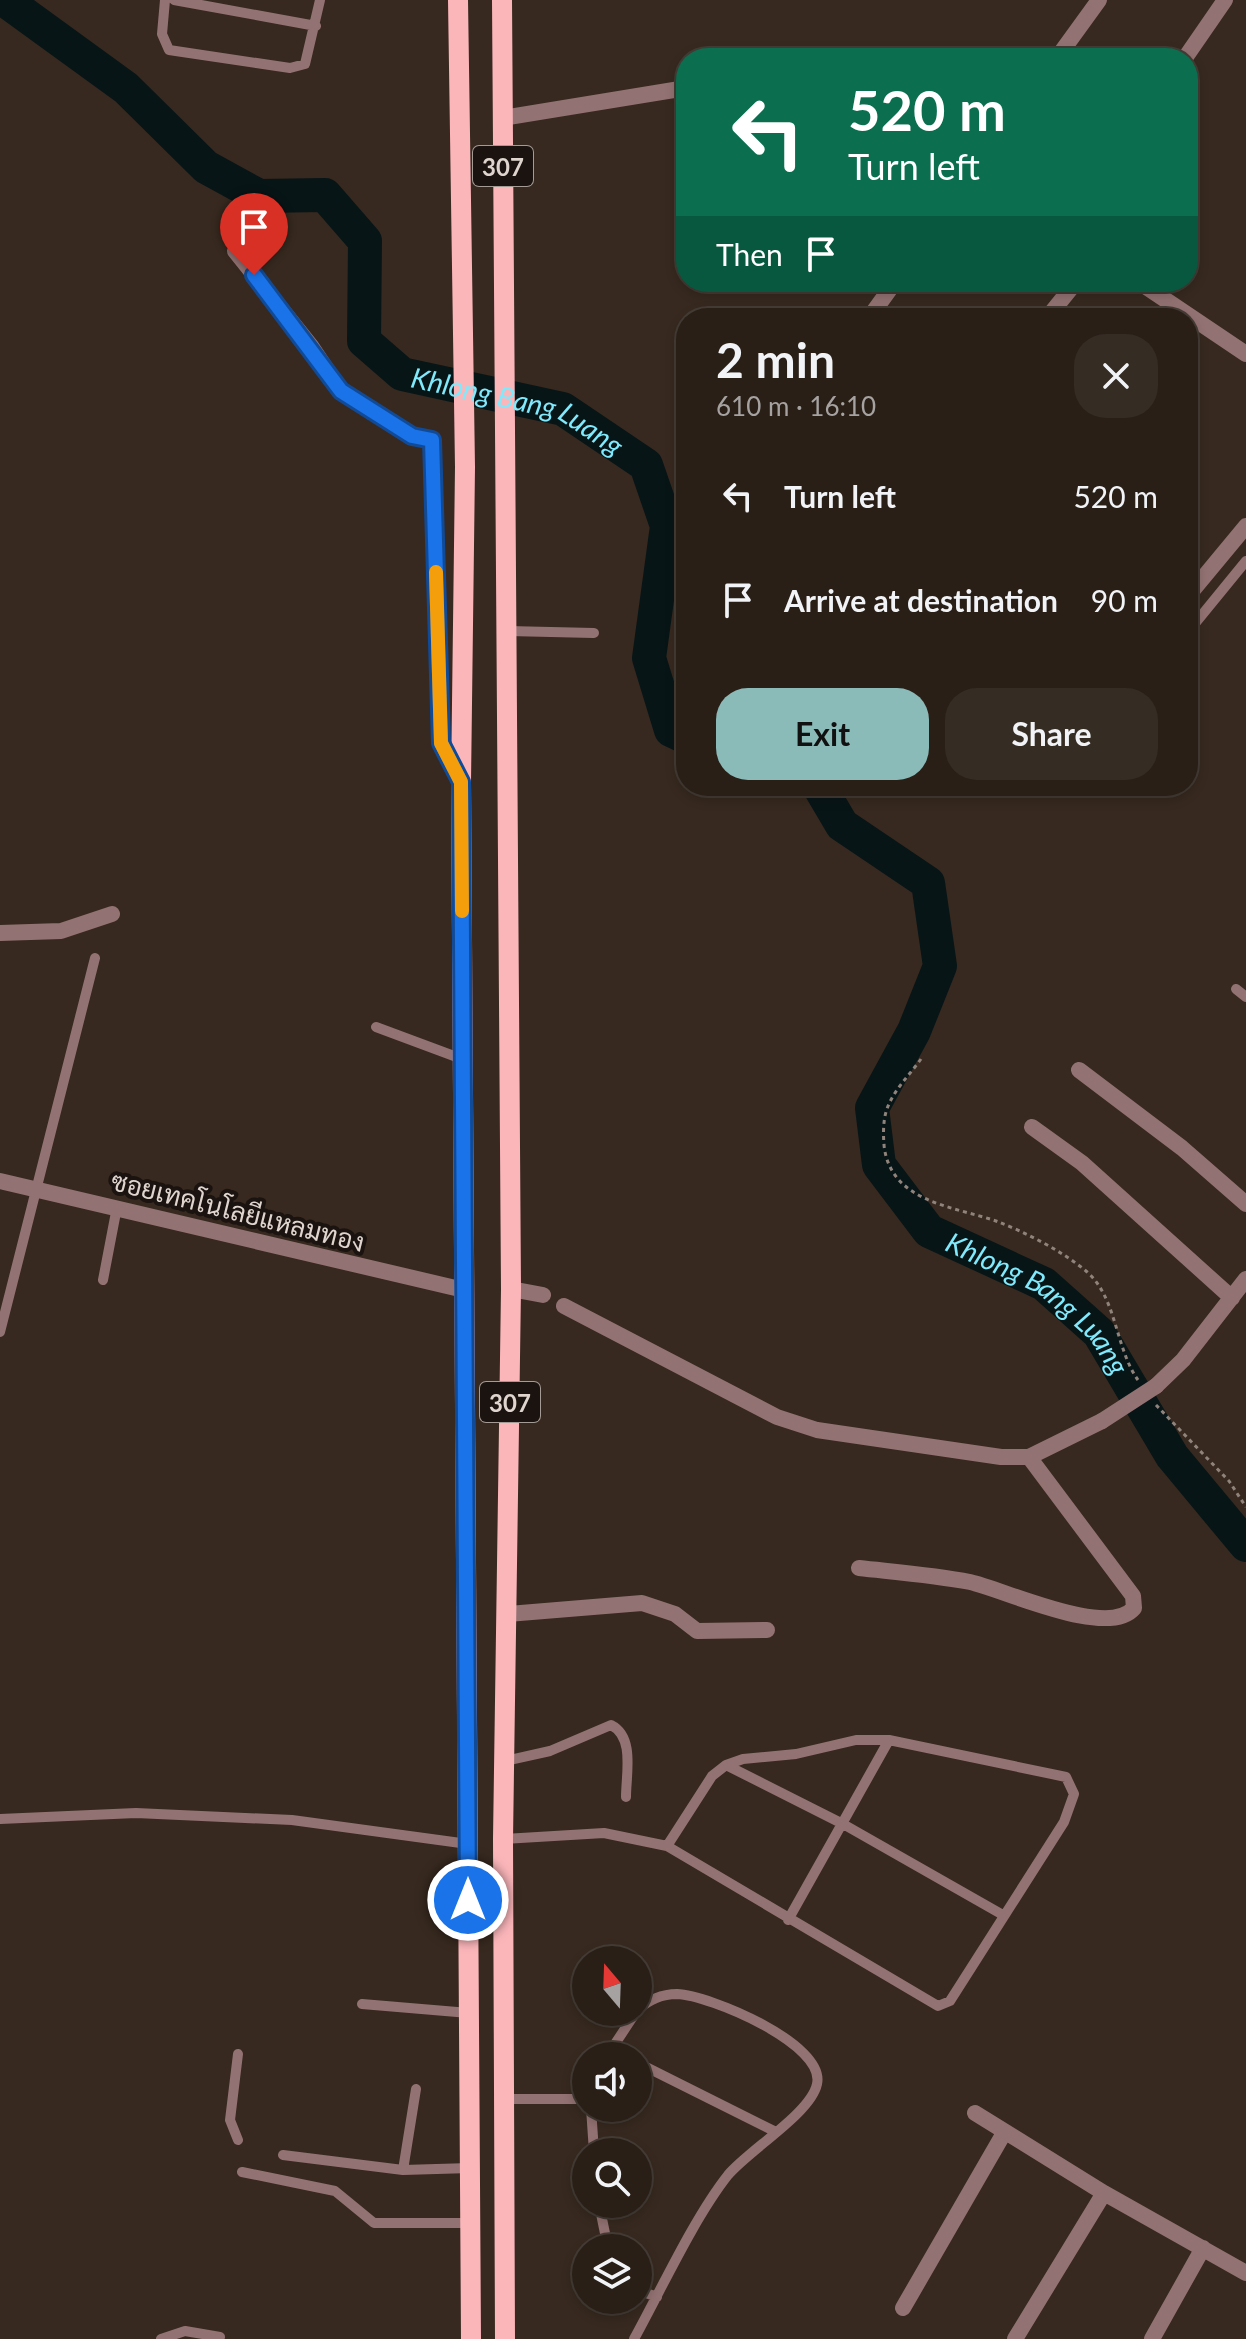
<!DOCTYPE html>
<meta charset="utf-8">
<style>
body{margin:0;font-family:Lato,Sarabun,sans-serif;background:#352c24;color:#f1f3f6;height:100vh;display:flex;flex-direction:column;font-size:30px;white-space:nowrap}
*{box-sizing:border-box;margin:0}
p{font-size:26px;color:#a5a2a1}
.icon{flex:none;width:44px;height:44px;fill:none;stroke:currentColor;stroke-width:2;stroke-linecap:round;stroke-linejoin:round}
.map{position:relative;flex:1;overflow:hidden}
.drawer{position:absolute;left:676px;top:308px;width:522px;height:488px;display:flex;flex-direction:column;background:#291f17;border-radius:32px;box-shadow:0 4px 12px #0003,0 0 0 2px #453d36}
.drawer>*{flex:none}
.hud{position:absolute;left:676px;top:48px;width:522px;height:244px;border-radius:32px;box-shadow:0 4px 12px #0003,0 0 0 2px #453d36;background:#0b6e4f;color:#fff;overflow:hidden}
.needle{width:52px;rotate:341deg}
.fabs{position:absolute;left:572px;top:1946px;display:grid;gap:16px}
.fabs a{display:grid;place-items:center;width:80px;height:80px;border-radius:50%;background:#291f17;box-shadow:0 4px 12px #0003,0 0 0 2px #453d36;font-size:40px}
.pin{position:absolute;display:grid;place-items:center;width:68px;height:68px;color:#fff;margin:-82px -34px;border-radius:50% 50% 50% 0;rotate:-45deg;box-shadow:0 0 8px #0007}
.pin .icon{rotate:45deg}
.me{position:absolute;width:88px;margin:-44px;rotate:0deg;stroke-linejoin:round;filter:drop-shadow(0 0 6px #0008)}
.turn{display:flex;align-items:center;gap:28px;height:168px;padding:0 40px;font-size:36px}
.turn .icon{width:104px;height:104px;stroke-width:2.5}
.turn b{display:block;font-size:56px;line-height:68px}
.then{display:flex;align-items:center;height:76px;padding:0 40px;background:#0003;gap:16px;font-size:30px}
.round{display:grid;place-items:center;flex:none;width:84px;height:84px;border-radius:32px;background:#352c24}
.head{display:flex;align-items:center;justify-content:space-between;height:136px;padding:0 40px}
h1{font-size:48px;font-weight:700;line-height:60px}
.button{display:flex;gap:16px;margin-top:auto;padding:16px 40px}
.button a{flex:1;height:92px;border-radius:32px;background:#8bbbb9;color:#111;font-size:32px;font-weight:700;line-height:92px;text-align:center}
.button a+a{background:#352c24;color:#f1f3f6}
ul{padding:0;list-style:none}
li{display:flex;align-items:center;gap:24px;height:104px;padding:0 40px}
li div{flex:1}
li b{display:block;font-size:30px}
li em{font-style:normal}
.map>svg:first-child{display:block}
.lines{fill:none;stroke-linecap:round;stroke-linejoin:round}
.river{stroke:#081517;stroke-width:34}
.path{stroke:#8f837b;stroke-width:3;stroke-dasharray:4 4;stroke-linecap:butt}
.service{stroke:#937273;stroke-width:10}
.minor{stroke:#937273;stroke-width:16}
.primary{stroke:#fbb6ba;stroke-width:20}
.minor-bridge{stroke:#937273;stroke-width:16}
.route-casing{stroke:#114b97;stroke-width:20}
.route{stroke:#1a73e8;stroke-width:14}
.slow{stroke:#f59e0b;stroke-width:14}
.labels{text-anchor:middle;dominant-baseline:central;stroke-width:8;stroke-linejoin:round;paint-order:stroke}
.shield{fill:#1a130f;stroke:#a49b95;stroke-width:2}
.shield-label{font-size:24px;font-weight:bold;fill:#dfd5ce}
.street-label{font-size:26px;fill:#dfd5ce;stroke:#1a130f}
.water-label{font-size:28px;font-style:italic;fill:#81e9fc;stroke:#1a130f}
</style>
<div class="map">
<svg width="1246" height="2339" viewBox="0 0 1246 2339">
<rect width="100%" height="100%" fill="#37291f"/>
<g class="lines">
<g class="river">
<path id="s1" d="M5,0L126,88L206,167L259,196L325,195L365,241L364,341L402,374L563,409L646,465L667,526L649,658L671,730L686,737"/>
<path id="s2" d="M819,786L842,825L928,883L940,966L914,1031L872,1108L879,1165L929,1231L1044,1284L1099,1333L1172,1456L1246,1545"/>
</g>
<path class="path" d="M921,1059C911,1073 896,1088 889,1104C883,1116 883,1132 884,1145C890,1202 952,1206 996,1221C1025,1232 1062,1251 1086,1271C1117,1297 1115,1348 1138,1380
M1156,1405L1229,1481L1246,1507"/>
<path class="service" d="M165,0L162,34L169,50L290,68L305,64L320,0
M174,0L316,26
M432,440L441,743L456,773
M505,631L594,633
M1188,632L1246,561
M1236,989L1246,997
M376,1027L462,1059
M103,1280L117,1207
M0,1332L95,958
M505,1761L550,1751L611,1725C635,1737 626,1774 626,1797
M0,1819L136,1813L292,1820L468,1844
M503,1839L604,1833L667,1846L938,2006L950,2001L1064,1822L1074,1794L1066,1777L889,1740H856L796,1754L743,1759L726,1765
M667,1846L712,1776L726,1765L843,1824L1003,1915
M788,1920L889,1740
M362,2004L469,2013
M611,2050L624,2056
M607,2056L636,2012
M638,2063L774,2131
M505,2099H586
M591,2108L594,2152
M238,2140L230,2120L238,2054
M283,2155L403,2170L416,2089
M403,2170L470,2168
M242,2172L335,2191L374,2223H472
M599,2204L608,2248
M638,2290L657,2297
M161,2339L185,2331L220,2337
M634,2339C661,2290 694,2218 728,2175C749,2150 811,2113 817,2084C826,2044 709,1995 677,1994C661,1994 650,2000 638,2009"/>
<path class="minor" d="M1057,58L1099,0
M1185,58L1225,0
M503,118L686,88
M235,251L311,346L341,391L412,436L432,440
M1139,282L1246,354
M869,318L895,282
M1047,318L1076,282
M1188,596L1246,526
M0,933L61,931L112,914
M1079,1070L1182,1148L1246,1204
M1032,1127L1082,1163L1232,1298
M0,1181L464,1290
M511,1289L543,1295
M564,1306L777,1417L817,1430L1001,1457H1029L1102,1421
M1156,1386L1183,1360L1246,1279
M859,1568C895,1572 934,1575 970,1582C1005,1590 1108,1639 1134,1608L1133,1596L1029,1457
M507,1614L642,1603L675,1614L697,1631L767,1630
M975,2113L1104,2193L1246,2273
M903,2308L1004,2133
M1015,2339L1104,2193
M1152,2339L1203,2248"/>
<path class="primary" d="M458,0L465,467L461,782L471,2339
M502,0L511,1289L503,1839L505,2339"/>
<path class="minor-bridge" d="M1102,1421L1156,1386"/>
</g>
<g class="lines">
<defs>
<path id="route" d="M254,275L341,391L412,436L432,440L441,743L461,782L468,1900"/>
</defs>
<use href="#route" class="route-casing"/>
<use href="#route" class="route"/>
<path class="slow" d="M436,572L441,743L461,782L462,911"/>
</g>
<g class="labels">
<g class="shield">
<rect x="473" y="146" width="60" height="40" rx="6"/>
<rect x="480" y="1382" width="60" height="40" rx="6"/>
</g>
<g class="shield-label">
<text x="503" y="166">307</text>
<text x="510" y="1402">307</text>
</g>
<g class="street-label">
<text transform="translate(238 1211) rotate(14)">ซอยเทคโนโลยีแหลมทอง</text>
</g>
<g class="water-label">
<text stroke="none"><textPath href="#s1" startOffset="722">Khlong Bang Luang</textPath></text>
<text stroke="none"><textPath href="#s2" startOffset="664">Khlong Bang Luang</textPath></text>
</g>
</g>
</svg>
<div class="fabs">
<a><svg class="needle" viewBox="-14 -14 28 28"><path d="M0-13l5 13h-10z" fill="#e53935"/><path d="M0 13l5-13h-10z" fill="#a5a2a1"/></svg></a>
<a><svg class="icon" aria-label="sound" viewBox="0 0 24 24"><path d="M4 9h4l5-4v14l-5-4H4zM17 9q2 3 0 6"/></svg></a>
<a><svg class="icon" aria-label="search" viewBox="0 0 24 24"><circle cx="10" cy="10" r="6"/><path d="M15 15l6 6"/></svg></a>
<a><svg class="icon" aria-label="layers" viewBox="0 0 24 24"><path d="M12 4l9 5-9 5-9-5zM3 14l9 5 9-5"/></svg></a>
</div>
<div class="pin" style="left:254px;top:275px;background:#d93025"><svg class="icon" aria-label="arrive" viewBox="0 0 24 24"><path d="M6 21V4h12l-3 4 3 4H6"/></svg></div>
<svg class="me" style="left:468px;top:1900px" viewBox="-20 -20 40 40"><circle r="17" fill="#1a73e8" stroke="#fff" stroke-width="3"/><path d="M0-11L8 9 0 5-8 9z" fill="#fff"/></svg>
<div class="hud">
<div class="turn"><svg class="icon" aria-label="left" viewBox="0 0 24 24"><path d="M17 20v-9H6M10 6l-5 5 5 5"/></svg><div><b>520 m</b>Turn left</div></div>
<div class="then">Then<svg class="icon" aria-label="arrive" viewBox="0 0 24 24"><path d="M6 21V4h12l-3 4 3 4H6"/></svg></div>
</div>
<section class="drawer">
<div class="head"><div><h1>2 min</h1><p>610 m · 16:10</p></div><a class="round"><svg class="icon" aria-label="close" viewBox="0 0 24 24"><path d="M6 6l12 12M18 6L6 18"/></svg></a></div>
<ul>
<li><svg class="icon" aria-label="left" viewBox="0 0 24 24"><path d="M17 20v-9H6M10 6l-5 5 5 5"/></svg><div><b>Turn left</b></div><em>520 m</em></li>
<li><svg class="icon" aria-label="arrive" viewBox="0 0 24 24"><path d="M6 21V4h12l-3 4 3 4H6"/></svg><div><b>Arrive at destination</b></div><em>90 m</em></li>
</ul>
<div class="button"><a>Exit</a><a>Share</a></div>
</section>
</div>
